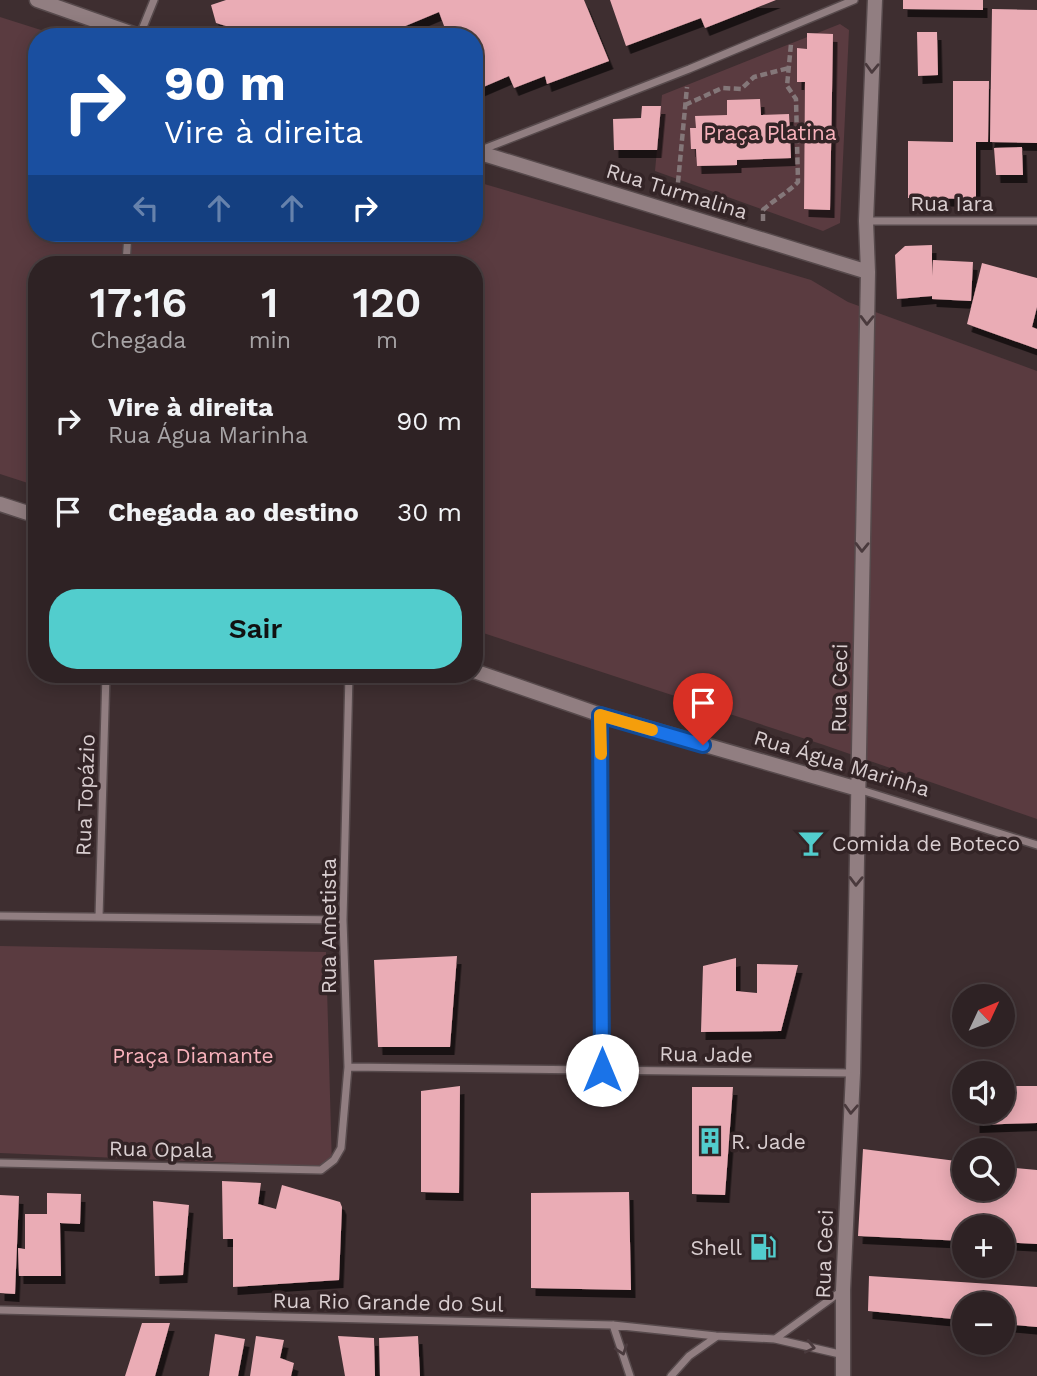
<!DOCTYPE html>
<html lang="pt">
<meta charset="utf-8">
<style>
body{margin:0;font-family:"Work Sans",sans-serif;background:#3a2f31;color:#f1f3f6;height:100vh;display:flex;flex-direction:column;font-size:26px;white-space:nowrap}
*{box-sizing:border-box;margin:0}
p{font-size:23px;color:#a7a4a6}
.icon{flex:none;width:38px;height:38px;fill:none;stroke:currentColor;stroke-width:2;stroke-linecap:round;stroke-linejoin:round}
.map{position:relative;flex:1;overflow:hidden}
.details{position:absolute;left:28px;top:256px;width:455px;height:427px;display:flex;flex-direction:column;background:#2e2224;border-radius:28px;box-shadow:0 4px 18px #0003,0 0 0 2px #493f41}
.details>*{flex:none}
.top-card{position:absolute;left:28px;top:28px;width:455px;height:214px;border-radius:28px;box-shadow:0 4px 18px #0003,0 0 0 2px #493f41;background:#1a4fa0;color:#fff;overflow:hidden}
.needle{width:46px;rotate:46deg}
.tools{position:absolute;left:952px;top:984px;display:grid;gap:14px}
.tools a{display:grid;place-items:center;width:63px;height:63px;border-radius:50%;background:#2e2224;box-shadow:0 4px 18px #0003,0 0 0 2px #493f41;font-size:35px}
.pin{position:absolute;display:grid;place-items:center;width:60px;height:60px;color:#fff;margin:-72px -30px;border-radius:50% 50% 50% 0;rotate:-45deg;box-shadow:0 0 7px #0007}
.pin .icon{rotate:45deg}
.me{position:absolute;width:77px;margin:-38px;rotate:0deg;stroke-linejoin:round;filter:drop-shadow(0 0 5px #0008)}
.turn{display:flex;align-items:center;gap:24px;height:147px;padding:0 21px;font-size:32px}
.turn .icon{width:91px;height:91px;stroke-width:2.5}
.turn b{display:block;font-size:49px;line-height:60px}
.lanes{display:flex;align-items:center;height:66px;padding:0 21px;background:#0003;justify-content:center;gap:35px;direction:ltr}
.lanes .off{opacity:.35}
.eta{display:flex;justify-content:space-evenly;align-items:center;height:119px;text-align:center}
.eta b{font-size:42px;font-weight:600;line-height:49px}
.primary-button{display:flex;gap:14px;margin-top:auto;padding:14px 21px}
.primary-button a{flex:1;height:80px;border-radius:28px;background:#52cdcd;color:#111;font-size:28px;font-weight:600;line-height:80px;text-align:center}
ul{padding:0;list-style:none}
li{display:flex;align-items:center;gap:21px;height:91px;padding:0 21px}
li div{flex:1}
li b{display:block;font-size:26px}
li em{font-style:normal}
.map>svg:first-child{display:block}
.green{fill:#5a3b40}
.building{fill:#eaacb5;filter:url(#shadow)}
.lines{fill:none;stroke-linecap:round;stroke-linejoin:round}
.street-casing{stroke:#574a4c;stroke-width:10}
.secondary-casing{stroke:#574a4c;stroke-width:17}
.path{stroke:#847779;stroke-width:4.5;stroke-dasharray:7 3.5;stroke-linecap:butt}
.street{stroke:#917e81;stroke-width:7}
.secondary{stroke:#917e81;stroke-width:14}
.oneway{stroke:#4a3a3d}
.route-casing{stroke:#114b97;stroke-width:18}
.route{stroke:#1a73e8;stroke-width:12}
.slow{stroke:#f59e0b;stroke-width:12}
.labels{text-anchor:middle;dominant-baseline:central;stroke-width:7;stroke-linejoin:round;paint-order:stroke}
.park-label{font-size:21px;fill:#f8b2bc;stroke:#332426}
.street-label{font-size:21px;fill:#d9ced0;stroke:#332426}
.poi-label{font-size:21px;fill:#d9ced0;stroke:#332426;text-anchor:start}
</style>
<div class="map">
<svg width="1037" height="1376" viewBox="0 0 1037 1376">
<defs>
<filter id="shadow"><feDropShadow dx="4.5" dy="8" stdDeviation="0" flood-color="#0009"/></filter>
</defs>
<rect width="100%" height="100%" fill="#3e2e30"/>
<path class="green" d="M0,17L63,37H37V233H474V181L811,280L848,302L1037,371V819L824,745L474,630V264H37V486L0,474Z
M840,24L849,30L840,223L823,231L655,171L662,95Z
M0,946L326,952L332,1167L0,1153Z"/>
<path class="building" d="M226,0H584L609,61L547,84L545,76L514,88L509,76L474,91V37H448L439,12L403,27L430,37H263L216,23L211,5Z
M610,0H776L705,28L701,18L626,46Z
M903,0H983V10L903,9Z
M992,9L1037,10V143L990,142Z
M917,32H937L938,75L918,76Z
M807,33L833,34L830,210L804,209L805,82H797V48L807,49Z
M953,81H989L988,142H976V199L908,198V141L953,142Z
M760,99L761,115L789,114L791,158L737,160V165L697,166L696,149H691L690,128H696L695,116L727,115V100Z
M642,106H661L657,150H614L613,119L641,118Z
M1022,147L1023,175H996L994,148Z
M932,245V276L933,260L973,262L971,301L932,299V296L897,299L895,255L905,246Z
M982,263L1037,278V307L1032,327L1037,329V349L967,324Z
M457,956L450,1047H378L374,960Z
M736,958V991L757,993V964L798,965L781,1031L701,1032L703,966Z
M460,1086L459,1193L421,1192V1091Z
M1003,1086H1037V1123L975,1125V1111H1003Z
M692,1087H733L725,1195L692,1194Z
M863,1149L964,1162V1188H1003V1167L1037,1170V1244L1003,1242V1227H964V1241L858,1236Z
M222,1181L261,1183L258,1204L276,1209L282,1185L340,1202L342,1207L339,1280L233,1287V1239H223Z
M629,1192L631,1290L531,1288V1193Z
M47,1193L81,1194L80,1224L60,1223L61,1276H19L18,1248L25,1249V1214H47Z
M0,1195L19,1196L15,1294L0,1293Z
M153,1201L189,1205L183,1275L155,1276Z
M869,1276L1037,1287V1327L1003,1324V1304H964V1320L868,1311Z
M142,1323H170L155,1376H125Z
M215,1334L245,1339L238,1376H209Z
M256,1336L284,1340L280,1358L294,1363L291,1376H250Z
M338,1336L374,1338L375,1376H345Z
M418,1336L420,1376H380L379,1338Z"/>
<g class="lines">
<defs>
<path id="street" d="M139,37L154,0
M481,150L689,69L854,0
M866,221H1037
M126,264L128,233
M601,715L602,1070
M858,789L1037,845
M0,916L343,920
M99,917L106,674
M348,1067L853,1073
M0,1163L321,1170L334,1160L341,1148L348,1067L343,920L349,674
M0,1310L613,1325L716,1336L775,1339L844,1355
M613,1325L630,1376
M775,1339L843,1290
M671,1376L689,1356L716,1337"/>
<path id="secondary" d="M37,0L142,37
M474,151L868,272
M0,504L37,516
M474,671L601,715L858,789
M843,1376V1290L853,1073L868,272L866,221L875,0"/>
</defs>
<use href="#street" class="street-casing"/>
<use href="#secondary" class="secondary-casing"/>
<path class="path" d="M685,105L722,88L741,89L754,77L789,68
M677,193L687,87
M763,221V210C775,199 787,193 798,182L796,99L787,86L791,44"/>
<use href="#street" class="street"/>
<use href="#secondary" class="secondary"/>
</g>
<defs><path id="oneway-chevron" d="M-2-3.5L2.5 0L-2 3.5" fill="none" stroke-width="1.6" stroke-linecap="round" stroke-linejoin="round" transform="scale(1.75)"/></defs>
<g class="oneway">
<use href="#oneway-chevron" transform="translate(872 68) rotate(92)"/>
<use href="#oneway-chevron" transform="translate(867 320) rotate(91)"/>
<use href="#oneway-chevron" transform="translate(862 547) rotate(91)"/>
<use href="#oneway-chevron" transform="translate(856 881) rotate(91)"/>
<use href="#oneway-chevron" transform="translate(851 1109) rotate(93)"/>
<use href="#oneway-chevron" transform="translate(810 1347) rotate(13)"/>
<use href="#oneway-chevron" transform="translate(622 1350) rotate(71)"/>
</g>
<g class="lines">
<defs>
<path id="route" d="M602,1070L600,715L703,745"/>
</defs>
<use href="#route" class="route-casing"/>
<use href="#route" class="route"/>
<path class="slow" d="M601,754L600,715L652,730"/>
</g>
<defs>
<symbol id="bar-bare" viewBox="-9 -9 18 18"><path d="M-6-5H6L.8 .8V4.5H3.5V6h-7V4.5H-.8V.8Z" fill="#52cdcd" stroke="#332426" stroke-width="2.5" paint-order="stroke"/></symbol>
<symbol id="building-bare" viewBox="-9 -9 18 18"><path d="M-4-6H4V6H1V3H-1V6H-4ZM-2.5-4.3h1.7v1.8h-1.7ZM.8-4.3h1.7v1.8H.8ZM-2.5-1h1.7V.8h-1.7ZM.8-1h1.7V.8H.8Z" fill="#52cdcd" stroke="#332426" stroke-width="2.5" paint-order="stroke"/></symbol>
<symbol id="fuel-bare" viewBox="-9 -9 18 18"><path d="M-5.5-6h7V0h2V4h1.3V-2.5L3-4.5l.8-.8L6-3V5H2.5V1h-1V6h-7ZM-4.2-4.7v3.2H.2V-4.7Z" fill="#52cdcd" stroke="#332426" stroke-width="2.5" paint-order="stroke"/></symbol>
</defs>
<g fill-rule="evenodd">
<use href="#bar-bare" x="792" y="824" width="38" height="38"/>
<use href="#building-bare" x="691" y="1122" width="38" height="38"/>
<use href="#fuel-bare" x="744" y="1228" width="38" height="38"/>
</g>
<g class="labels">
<g class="park-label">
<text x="770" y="132">Praça Platina</text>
<text x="193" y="1055">Praça Diamante</text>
</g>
<g class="street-label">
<text transform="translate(677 191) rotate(17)">Rua Turmalina</text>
<text x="952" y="203">Rua Iara</text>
<text transform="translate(839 688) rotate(-89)">Rua Ceci</text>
<text transform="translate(842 763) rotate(17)">Rua Água Marinha</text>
<text transform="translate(85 795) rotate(-88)">Rua Topázio</text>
<text transform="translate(328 926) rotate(-90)">Rua Ametista</text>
<text transform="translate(706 1054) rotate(1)">Rua Jade</text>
<text transform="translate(161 1149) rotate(1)">Rua Opala</text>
<text transform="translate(824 1254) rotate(-88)">Rua Ceci</text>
<text transform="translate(388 1302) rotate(1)">Rua Rio Grande do Sul</text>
</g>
<g class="poi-label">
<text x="832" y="843">Comida de Boteco</text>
<text x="731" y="1141">R. Jade</text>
<text x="742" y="1247" text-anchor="end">Shell</text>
</g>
</g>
</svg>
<div class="tools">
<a><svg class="needle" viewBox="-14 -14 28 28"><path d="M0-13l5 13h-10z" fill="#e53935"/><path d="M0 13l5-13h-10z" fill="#a7a4a6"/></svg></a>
<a><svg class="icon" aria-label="sound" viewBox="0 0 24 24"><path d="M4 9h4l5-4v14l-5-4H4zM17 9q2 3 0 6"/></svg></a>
<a><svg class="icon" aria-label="search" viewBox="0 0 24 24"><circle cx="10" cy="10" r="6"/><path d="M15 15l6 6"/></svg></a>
<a>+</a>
<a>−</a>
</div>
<div class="pin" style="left:703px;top:745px;background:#d93025"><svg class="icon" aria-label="arrive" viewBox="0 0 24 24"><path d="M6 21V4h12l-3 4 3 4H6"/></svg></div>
<svg class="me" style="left:602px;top:1070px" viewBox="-20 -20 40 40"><circle r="19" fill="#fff"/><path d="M0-13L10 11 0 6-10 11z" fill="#1a73e8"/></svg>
<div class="top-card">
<div class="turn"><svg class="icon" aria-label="right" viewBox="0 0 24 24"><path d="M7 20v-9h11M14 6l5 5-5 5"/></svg><div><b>90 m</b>Vire à direita</div></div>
<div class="lanes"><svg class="icon off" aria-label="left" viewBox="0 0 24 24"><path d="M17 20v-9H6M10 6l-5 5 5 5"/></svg><svg class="icon off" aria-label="ahead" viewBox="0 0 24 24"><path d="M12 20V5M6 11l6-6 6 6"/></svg><svg class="icon off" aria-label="ahead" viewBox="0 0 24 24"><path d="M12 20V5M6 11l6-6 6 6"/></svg><svg class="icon" aria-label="right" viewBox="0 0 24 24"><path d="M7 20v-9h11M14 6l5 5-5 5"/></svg></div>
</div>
<section class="details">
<div class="eta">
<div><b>17:16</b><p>Chegada</p></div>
<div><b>1</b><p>min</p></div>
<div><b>120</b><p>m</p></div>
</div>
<ul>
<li><svg class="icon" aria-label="right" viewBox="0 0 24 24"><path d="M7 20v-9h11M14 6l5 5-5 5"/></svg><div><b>Vire à direita</b><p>Rua Água Marinha</p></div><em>90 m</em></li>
<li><svg class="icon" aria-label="arrive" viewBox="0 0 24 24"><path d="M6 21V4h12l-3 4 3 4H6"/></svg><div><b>Chegada ao destino</b></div><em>30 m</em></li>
</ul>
<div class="primary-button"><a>Sair</a></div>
</section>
</div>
